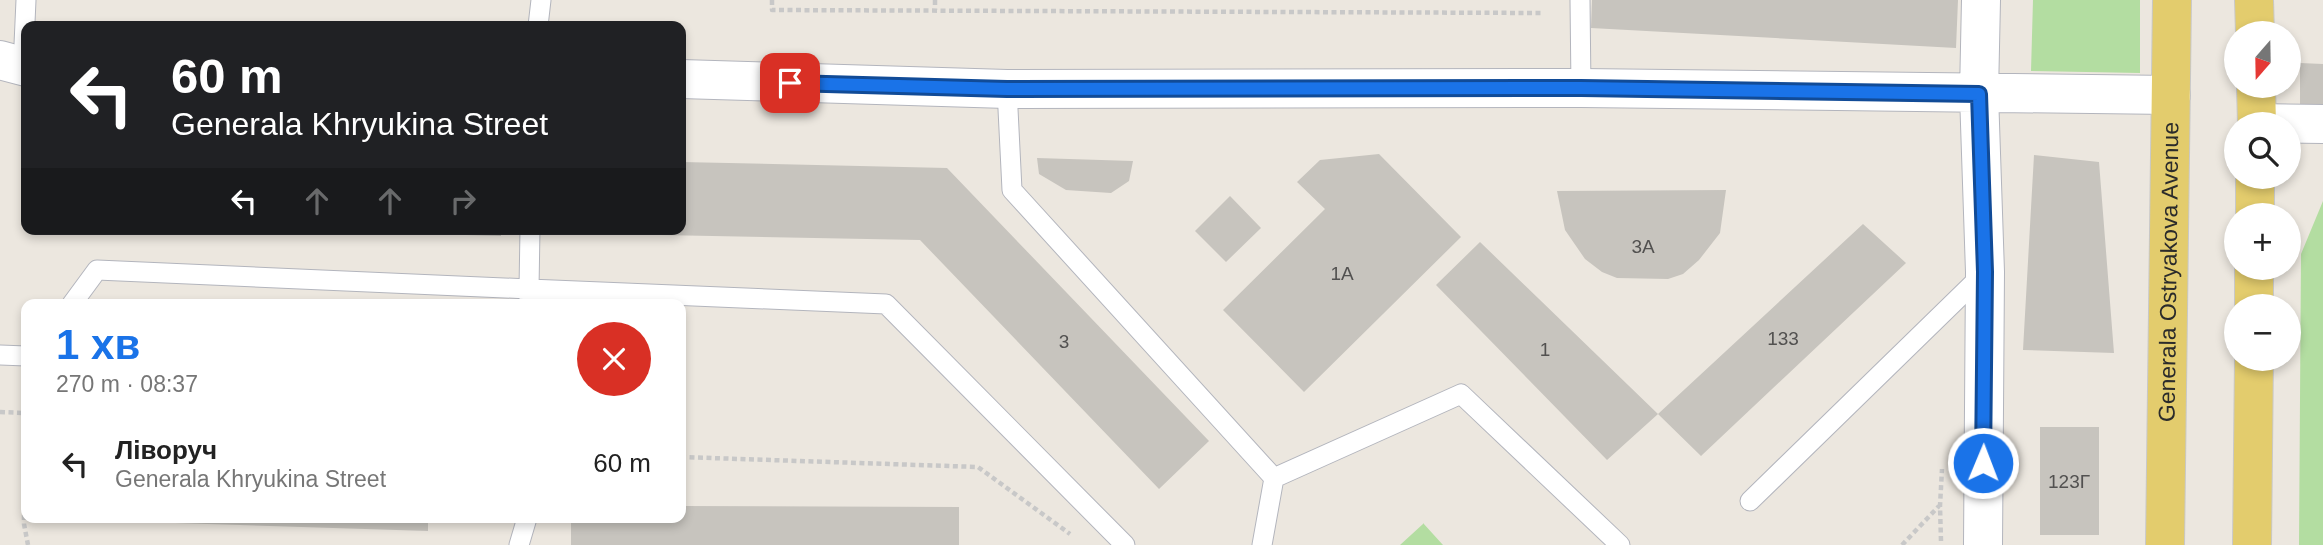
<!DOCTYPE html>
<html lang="uk">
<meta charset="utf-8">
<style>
body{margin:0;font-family:Arial,sans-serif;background:#f2f2f2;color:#222;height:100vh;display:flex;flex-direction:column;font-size:26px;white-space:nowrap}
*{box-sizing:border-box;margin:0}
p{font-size:23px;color:#767676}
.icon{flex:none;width:38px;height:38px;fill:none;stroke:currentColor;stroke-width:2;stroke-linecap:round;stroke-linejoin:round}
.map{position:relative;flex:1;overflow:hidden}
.panel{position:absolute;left:21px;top:299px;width:665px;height:224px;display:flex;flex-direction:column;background:#fff;border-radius:14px;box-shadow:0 4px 10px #0003}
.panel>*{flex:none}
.top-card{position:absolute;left:21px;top:21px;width:665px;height:214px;border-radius:14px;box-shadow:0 4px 10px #0003;background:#202124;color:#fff;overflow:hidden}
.needle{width:46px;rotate:200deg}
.tools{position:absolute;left:2224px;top:21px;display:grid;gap:14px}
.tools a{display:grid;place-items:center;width:77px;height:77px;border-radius:50%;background:#fff;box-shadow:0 4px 10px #0003;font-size:35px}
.pin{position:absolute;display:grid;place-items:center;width:60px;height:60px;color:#fff;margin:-30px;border-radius:14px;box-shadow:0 4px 10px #0006}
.me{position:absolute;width:77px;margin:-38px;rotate:1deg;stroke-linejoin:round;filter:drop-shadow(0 0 5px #0008)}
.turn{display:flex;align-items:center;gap:24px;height:147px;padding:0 35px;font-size:32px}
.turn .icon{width:91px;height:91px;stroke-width:2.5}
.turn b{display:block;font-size:49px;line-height:60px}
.lanes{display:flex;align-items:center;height:66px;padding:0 35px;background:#0003;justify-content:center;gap:35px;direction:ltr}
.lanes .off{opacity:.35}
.round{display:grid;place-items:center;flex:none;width:74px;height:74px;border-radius:37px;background:#f2f2f2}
.summary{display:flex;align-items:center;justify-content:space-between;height:119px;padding:0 35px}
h1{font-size:42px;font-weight:700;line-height:52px;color:#1a73e8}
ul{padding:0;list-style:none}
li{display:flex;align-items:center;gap:21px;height:91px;padding:0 35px}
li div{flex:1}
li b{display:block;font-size:26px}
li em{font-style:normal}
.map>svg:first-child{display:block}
.green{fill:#b3dda1}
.building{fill:#c7c4be}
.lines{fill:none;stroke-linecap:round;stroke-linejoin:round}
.service-casing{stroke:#b3b5bd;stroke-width:21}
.minor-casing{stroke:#b3b5bd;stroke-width:40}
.primary-casing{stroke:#c8c8c8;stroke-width:40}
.path{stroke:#c8c8c8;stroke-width:4.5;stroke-dasharray:5 3.5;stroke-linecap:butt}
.service{stroke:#fff;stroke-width:19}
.minor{stroke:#fff;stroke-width:38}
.primary{stroke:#e3cc6d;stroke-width:38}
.route-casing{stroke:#114b97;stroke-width:18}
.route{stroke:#1a73e8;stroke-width:12}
.labels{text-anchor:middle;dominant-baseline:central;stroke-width:6;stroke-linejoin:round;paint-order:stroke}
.number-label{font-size:19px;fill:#525150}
.street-label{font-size:23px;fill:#2b2b2b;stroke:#fff}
</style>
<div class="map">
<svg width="2323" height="545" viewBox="0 0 2323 545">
<rect width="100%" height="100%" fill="#ece7df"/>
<path class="green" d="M2033,0H2140V73L2031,71Z
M2323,201V545H2299L2301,254Z
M1423,523L1443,545H1400L1423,524Z"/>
<path class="building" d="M1592,0H1958L1956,48L1591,28Z
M2300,63L2323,64V110H2300Z
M1379,154L1461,237L1304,392L1223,310L1325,209L1297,182L1320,160Z
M2034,155L2099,162L2114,353L2023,350Z
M1037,158L1133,161L1129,181L1111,193L1066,190L1039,174Z
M681,162L947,168L1209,441L1159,489L920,240L558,233V229H681Z
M1726,190L1720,233L1699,260L1683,274L1668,279L1617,278L1602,272L1585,259L1565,230L1557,191Z
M1230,196L1261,228L1226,262L1195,231Z
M1863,224L1906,263L1701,456L1658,414Z
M360,229H501V236L360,232Z
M1480,242L1658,414L1607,460L1436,285Z
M2040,427H2099V535H2040Z
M681,506L959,507V545H571V518H681Z
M78,518H428V531L78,520Z"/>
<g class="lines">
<defs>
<path id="service" d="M1580,0L1581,88
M538,26L541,0
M23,67L26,0
M1007,89L1012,190L1274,478
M72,304L97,270L529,289L530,229
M529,304V289L886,304L1125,545
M0,355L26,356
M1274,478L1461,394L1620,545
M1750,501L1984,273
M519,545L527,518
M1262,545L1274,478"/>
<path id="minor" d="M1981,0L1979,94L1985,272L1983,545
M0,60L26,67
M681,79L1007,89L1581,88L2171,95
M2257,123L2323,124"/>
<g id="primary">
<path d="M2254,0L2255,33"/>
<path d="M2256,86L2257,124"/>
<path d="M2255,215V177"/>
<path d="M2254,306V268"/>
<path id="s1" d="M2165,545L2172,0"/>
<path d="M2252,545L2254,359"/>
</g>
</defs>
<use href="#service" class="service-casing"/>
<use href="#minor" class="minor-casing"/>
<use href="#primary" class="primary-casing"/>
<path class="path" d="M772,0V10L1542,13
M935,0V10
M0,412L24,413
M24,413V524L28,545
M681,457L978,467L1070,534
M1941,541L1940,506L1942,469
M1902,545L1939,506"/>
<use href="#service" class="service"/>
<use href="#minor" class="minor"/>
<use href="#primary" class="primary"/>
</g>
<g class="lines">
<defs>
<path id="route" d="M790,83L1007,89L1581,88L1979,94L1985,272L1983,463"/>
</defs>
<use href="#route" class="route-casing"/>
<use href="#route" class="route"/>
</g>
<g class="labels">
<g class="number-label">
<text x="1643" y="246">3А</text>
<text x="1342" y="273">1А</text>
<text x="1783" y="338">133</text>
<text x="1064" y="341">3</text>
<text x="1545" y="349">1</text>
<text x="2069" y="481">123Г</text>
</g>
<g class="street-label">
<text stroke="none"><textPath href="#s1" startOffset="273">Generala Ostryakova Avenue</textPath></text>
</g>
</g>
</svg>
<div class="tools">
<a><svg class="needle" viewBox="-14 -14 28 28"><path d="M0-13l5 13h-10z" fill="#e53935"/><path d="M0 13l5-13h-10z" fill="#767676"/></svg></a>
<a><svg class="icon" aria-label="search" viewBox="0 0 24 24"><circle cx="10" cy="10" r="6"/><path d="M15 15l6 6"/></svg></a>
<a>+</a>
<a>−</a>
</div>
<div class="pin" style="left:790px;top:83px;background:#d93025"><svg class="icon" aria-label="arrive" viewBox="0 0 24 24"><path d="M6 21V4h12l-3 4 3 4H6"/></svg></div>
<svg class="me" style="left:1983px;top:463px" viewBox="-20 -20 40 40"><circle r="17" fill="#1a73e8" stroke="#fff" stroke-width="3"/><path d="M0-11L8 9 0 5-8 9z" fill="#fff"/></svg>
<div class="top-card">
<div class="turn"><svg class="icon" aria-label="left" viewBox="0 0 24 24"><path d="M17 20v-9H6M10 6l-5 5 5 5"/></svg><div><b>60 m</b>Generala Khryukina Street</div></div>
<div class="lanes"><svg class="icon" aria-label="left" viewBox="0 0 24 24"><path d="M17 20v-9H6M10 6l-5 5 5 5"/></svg><svg class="icon off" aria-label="ahead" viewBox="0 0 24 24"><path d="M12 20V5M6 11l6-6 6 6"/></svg><svg class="icon off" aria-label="ahead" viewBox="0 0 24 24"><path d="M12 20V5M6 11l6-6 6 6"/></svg><svg class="icon off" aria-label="right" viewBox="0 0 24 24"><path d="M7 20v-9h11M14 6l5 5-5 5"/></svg></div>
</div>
<section class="panel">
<div class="summary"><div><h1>1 хв</h1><p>270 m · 08:37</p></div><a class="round" style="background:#d93025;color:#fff"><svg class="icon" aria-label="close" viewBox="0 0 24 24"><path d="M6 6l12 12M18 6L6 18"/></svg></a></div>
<ul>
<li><svg class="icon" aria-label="left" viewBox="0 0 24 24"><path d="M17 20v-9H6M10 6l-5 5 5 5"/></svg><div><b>Ліворуч</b><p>Generala Khryukina Street</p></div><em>60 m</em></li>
</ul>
</section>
</div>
